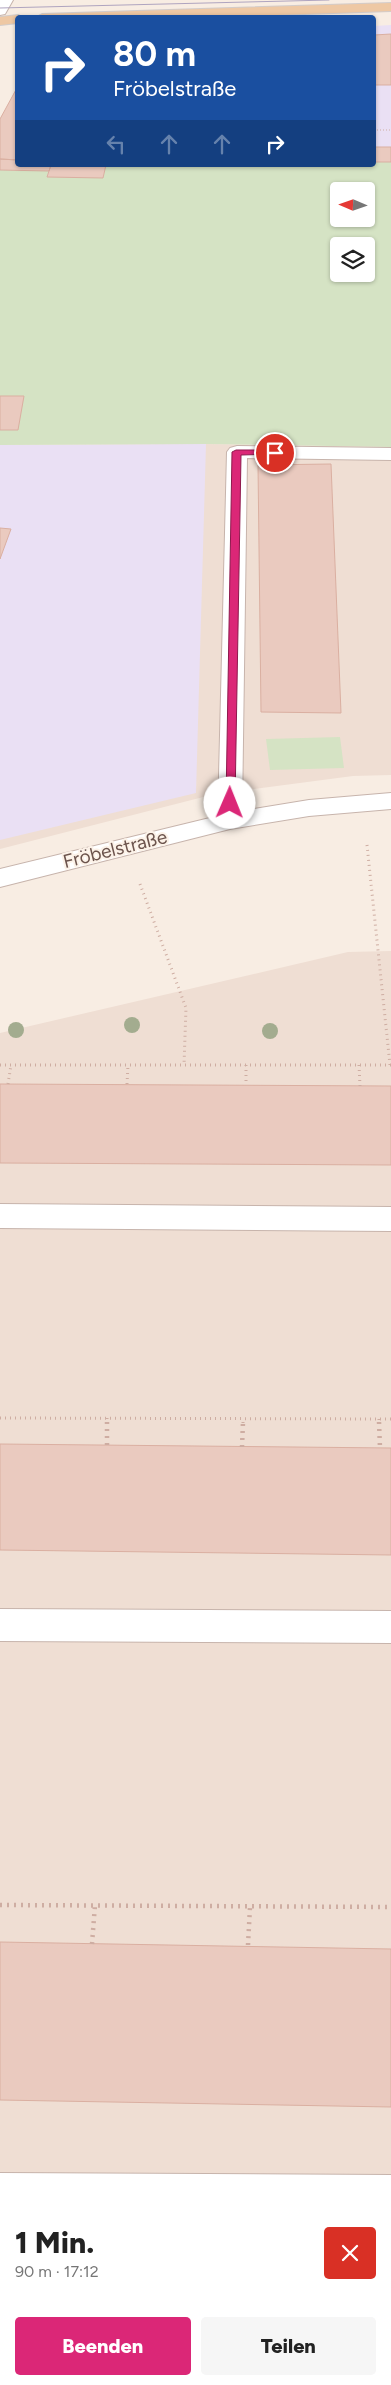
<!DOCTYPE html>
<html lang="de">
<meta charset="utf-8">
<style>
body{margin:0;font-family:Figtree,sans-serif;background:#f6f6f6;color:#222;height:100vh;display:flex;flex-direction:column;font-size:19px;white-space:nowrap}
*{box-sizing:border-box;margin:0}
p{font-size:16px;color:#767676}
.icon{flex:none;width:28px;height:28px;fill:none;stroke:currentColor;stroke-width:2;stroke-linecap:round;stroke-linejoin:round}
.map{position:relative;height:2210px;overflow:hidden}
.drawer{display:flex;flex-direction:column;background:#fff;flex:1}
.drawer>*{flex:none}
.guide{position:absolute;left:15px;top:15px;width:361px;height:152px;border-radius:5px;box-shadow:0 1px 4px #0004;background:#1a4fa0;color:#fff;overflow:hidden}
.needle{width:32px;rotate:272deg}
.tools{position:absolute;left:330px;top:182px;display:grid;gap:10px}
.tools a{display:grid;place-items:center;width:45px;height:45px;border-radius:5px;background:#fff;box-shadow:0 1px 4px #0004;font-size:25px}
.pin{position:absolute;display:grid;place-items:center;width:42px;height:42px;color:#fff;margin:-21px;border:2px solid #fff;border-radius:50%;box-shadow:0 1px 5px #0007}
.me{position:absolute;width:55px;margin:-28px;rotate:1deg;stroke-linejoin:round;filter:drop-shadow(0 0 4px #0008)}
.turn{display:flex;align-items:center;gap:18px;height:105px;padding:0 15px;font-size:22px}
.turn .icon{width:65px;height:65px;stroke-width:2.5}
.turn b{display:block;font-size:35px;line-height:42px}
.lanes{display:flex;align-items:center;height:48px;padding:0 15px;background:#0003;justify-content:center;gap:25px;direction:ltr}
.lanes .off{opacity:.35}
.round{display:grid;place-items:center;flex:none;width:52px;height:52px;border-radius:5px;background:#f6f6f6}
.headline{display:flex;align-items:center;justify-content:space-between;height:85px;padding:0 15px}
h1{font-size:30px;font-weight:800;line-height:38px}
.cta{display:flex;gap:10px;margin-top:auto;padding:10px 15px}
.cta a{flex:1;height:58px;border-radius:5px;background:#db2777;color:#fff;font-size:20px;font-weight:800;line-height:58px;text-align:center}
.cta a+a{background:#f6f6f6;color:#222}
.map>svg:first-child{display:block}
.residential{fill:#efded3}
.education{fill:#eae0f4}
.green{fill:#d5e3c4;fill-rule:evenodd}
.building{fill:#eacabf;stroke:#daafa1}
.lines{fill:none;stroke-linecap:round;stroke-linejoin:round}
.minor-casing{stroke:#c7b4ac;stroke-width:2}
.major-casing{stroke:#d3ccca;stroke-width:2}
.path-far2{stroke:#ceada2;stroke-width:2;stroke-dasharray:0.5 2.5;stroke-linecap:butt}
.path-far1{stroke:#ceada2;stroke-width:3;stroke-dasharray:1 4;stroke-linecap:butt}
.path{stroke:#ceada2;stroke-width:4.5;stroke-dasharray:2 5;stroke-linecap:butt}
.minor{fill:#fff;fill-rule:evenodd}
.major{fill:#eec8a4;fill-rule:evenodd}
.tram{stroke:#afa4bf;stroke-width:1}
.tree{fill:#a3ac8f}
.route{fill:#db2777;stroke:#8e194d}
.labels{text-anchor:middle;dominant-baseline:central;stroke-width:4;stroke-linejoin:round;paint-order:stroke}
.street-label{font-size:19px;fill:#6c544d;stroke:#fcf2e8}
</style>
<div class="map">
<svg width="391" height="2210" viewBox="0 0 391 2210">
<rect width="100%" height="100%" fill="#f8ede3"/>
<path class="residential" d="M206,444L391,447V775L353,776L215,794L0,849V445Z
M391,951V2210H0V1033L348,952Z"/>
<path class="education" d="M391,25V161H374V26Z
M206,444L196,793L0,840V445Z"/>
<path class="green" d="M0,159L18,165H374V160L391,161V447L206,444L0,445ZM339,191H366V219H339ZM339,246H366V274H339Z
M340,737L344,768L270,770L266,739Z"/>
<path class="building" d="M391,34V85H374V35Z
M18,86V160L0,159V119Z
M374,147H391V162H374Z
M0,159L18,160V165H51L49,171L0,170Z
M51,165H106L103,178L47,177Z
M0,396H24L18,430H0Z
M331,464L341,713L261,712L258,465Z
M0,528L11,529L0,559Z
M0,1084L391,1086V1165L0,1163Z
M0,1444L391,1448V1555L0,1550Z
M0,1942L391,1949V2107L0,2100Z"/>
<g class="lines">
<defs>
<path id="minor" d="M0,0H13L5,14L0,15Z
M237,446L391,448V460L247,458L242,811L309,800L391,793V809L309,816L230,829L0,887V869L218,816L227,452L230,448Z
M0,1204L391,1207V1231L0,1228Z
M0,1609L391,1611V1643L0,1641Z
M0,2173L391,2175V2210H0Z"/>
<path id="major" d="M391,3V11L194,18H35L42,14Z
M18,15L24,18H18V23L0,25V17Z"/>
</defs>
<use href="#minor" class="minor-casing"/>
<use href="#major" class="major-casing"/>
<path class="path-far2" d="M374,130H391"/>
<path class="path-far1" d="M367,845L390,1065
M140,884L186,1008L184,1065
M0,1065H391
M246,1065V1085
M359,1065L360,1086
M8,1084L11,1065
M127,1084L128,1065
M0,1418L391,1419
M107,1418V1423
M379,1419V1423
M243,1423V1419"/>
<path class="path" d="M107,1422V1445
M379,1422L380,1448
M242,1447L243,1422
M0,1905L391,1907
M92,1944L95,1905
M248,1945L250,1907"/>
<use href="#minor" class="minor"/>
<use href="#major" class="major"/>
<path class="tram" d="M0,8L329,0"/>
</g>
<g class="tree">
<circle cx="132" cy="1025" r="8"/>
<circle cx="16" cy="1030" r="8"/>
<circle cx="270" cy="1031" r="8"/>
</g>
<path class="route" d="M275,450L279,453L278,454L241,455L235,803L230,807L226,803L232,452L236,450Z"/>
<g class="labels">
<g class="street-label">
<text transform="translate(115 849) rotate(-14)">Fröbelstraße</text>
</g>
</g>
</svg>
<div class="tools">
<a><svg class="needle" viewBox="-14 -14 28 28"><path d="M0-13l5 13h-10z" fill="#e53935"/><path d="M0 13l5-13h-10z" fill="#767676"/></svg></a>
<a><svg class="icon" aria-label="layers" viewBox="0 0 24 24"><path d="M12 4l9 5-9 5-9-5zM3 14l9 5 9-5"/></svg></a>
</div>
<div class="pin" style="left:275px;top:453px;background:#d93025"><svg class="icon" aria-label="arrive" viewBox="0 0 24 24"><path d="M6 21V4h12l-3 4 3 4H6"/></svg></div>
<svg class="me" style="left:230px;top:803px" viewBox="-20 -20 40 40"><circle r="19" fill="#fff"/><path d="M0-13L10 11 0 6-10 11z" fill="#db2777"/></svg>
<div class="guide">
<div class="turn"><svg class="icon" aria-label="right" viewBox="0 0 24 24"><path d="M7 20v-9h11M14 6l5 5-5 5"/></svg><div><b>80 m</b>Fröbelstraße</div></div>
<div class="lanes"><svg class="icon off" aria-label="left" viewBox="0 0 24 24"><path d="M17 20v-9H6M10 6l-5 5 5 5"/></svg><svg class="icon off" aria-label="ahead" viewBox="0 0 24 24"><path d="M12 20V5M6 11l6-6 6 6"/></svg><svg class="icon off" aria-label="ahead" viewBox="0 0 24 24"><path d="M12 20V5M6 11l6-6 6 6"/></svg><svg class="icon" aria-label="right" viewBox="0 0 24 24"><path d="M7 20v-9h11M14 6l5 5-5 5"/></svg></div>
</div>
</div>
<section class="drawer">
<div class="headline"><div><h1>1 Min.</h1><p>90 m · 17:12</p></div><a class="round" style="background:#d93025;color:#fff"><svg class="icon" aria-label="close" viewBox="0 0 24 24"><path d="M6 6l12 12M18 6L6 18"/></svg></a></div>
<div class="cta"><a>Beenden</a><a>Teilen</a></div>
</section>
